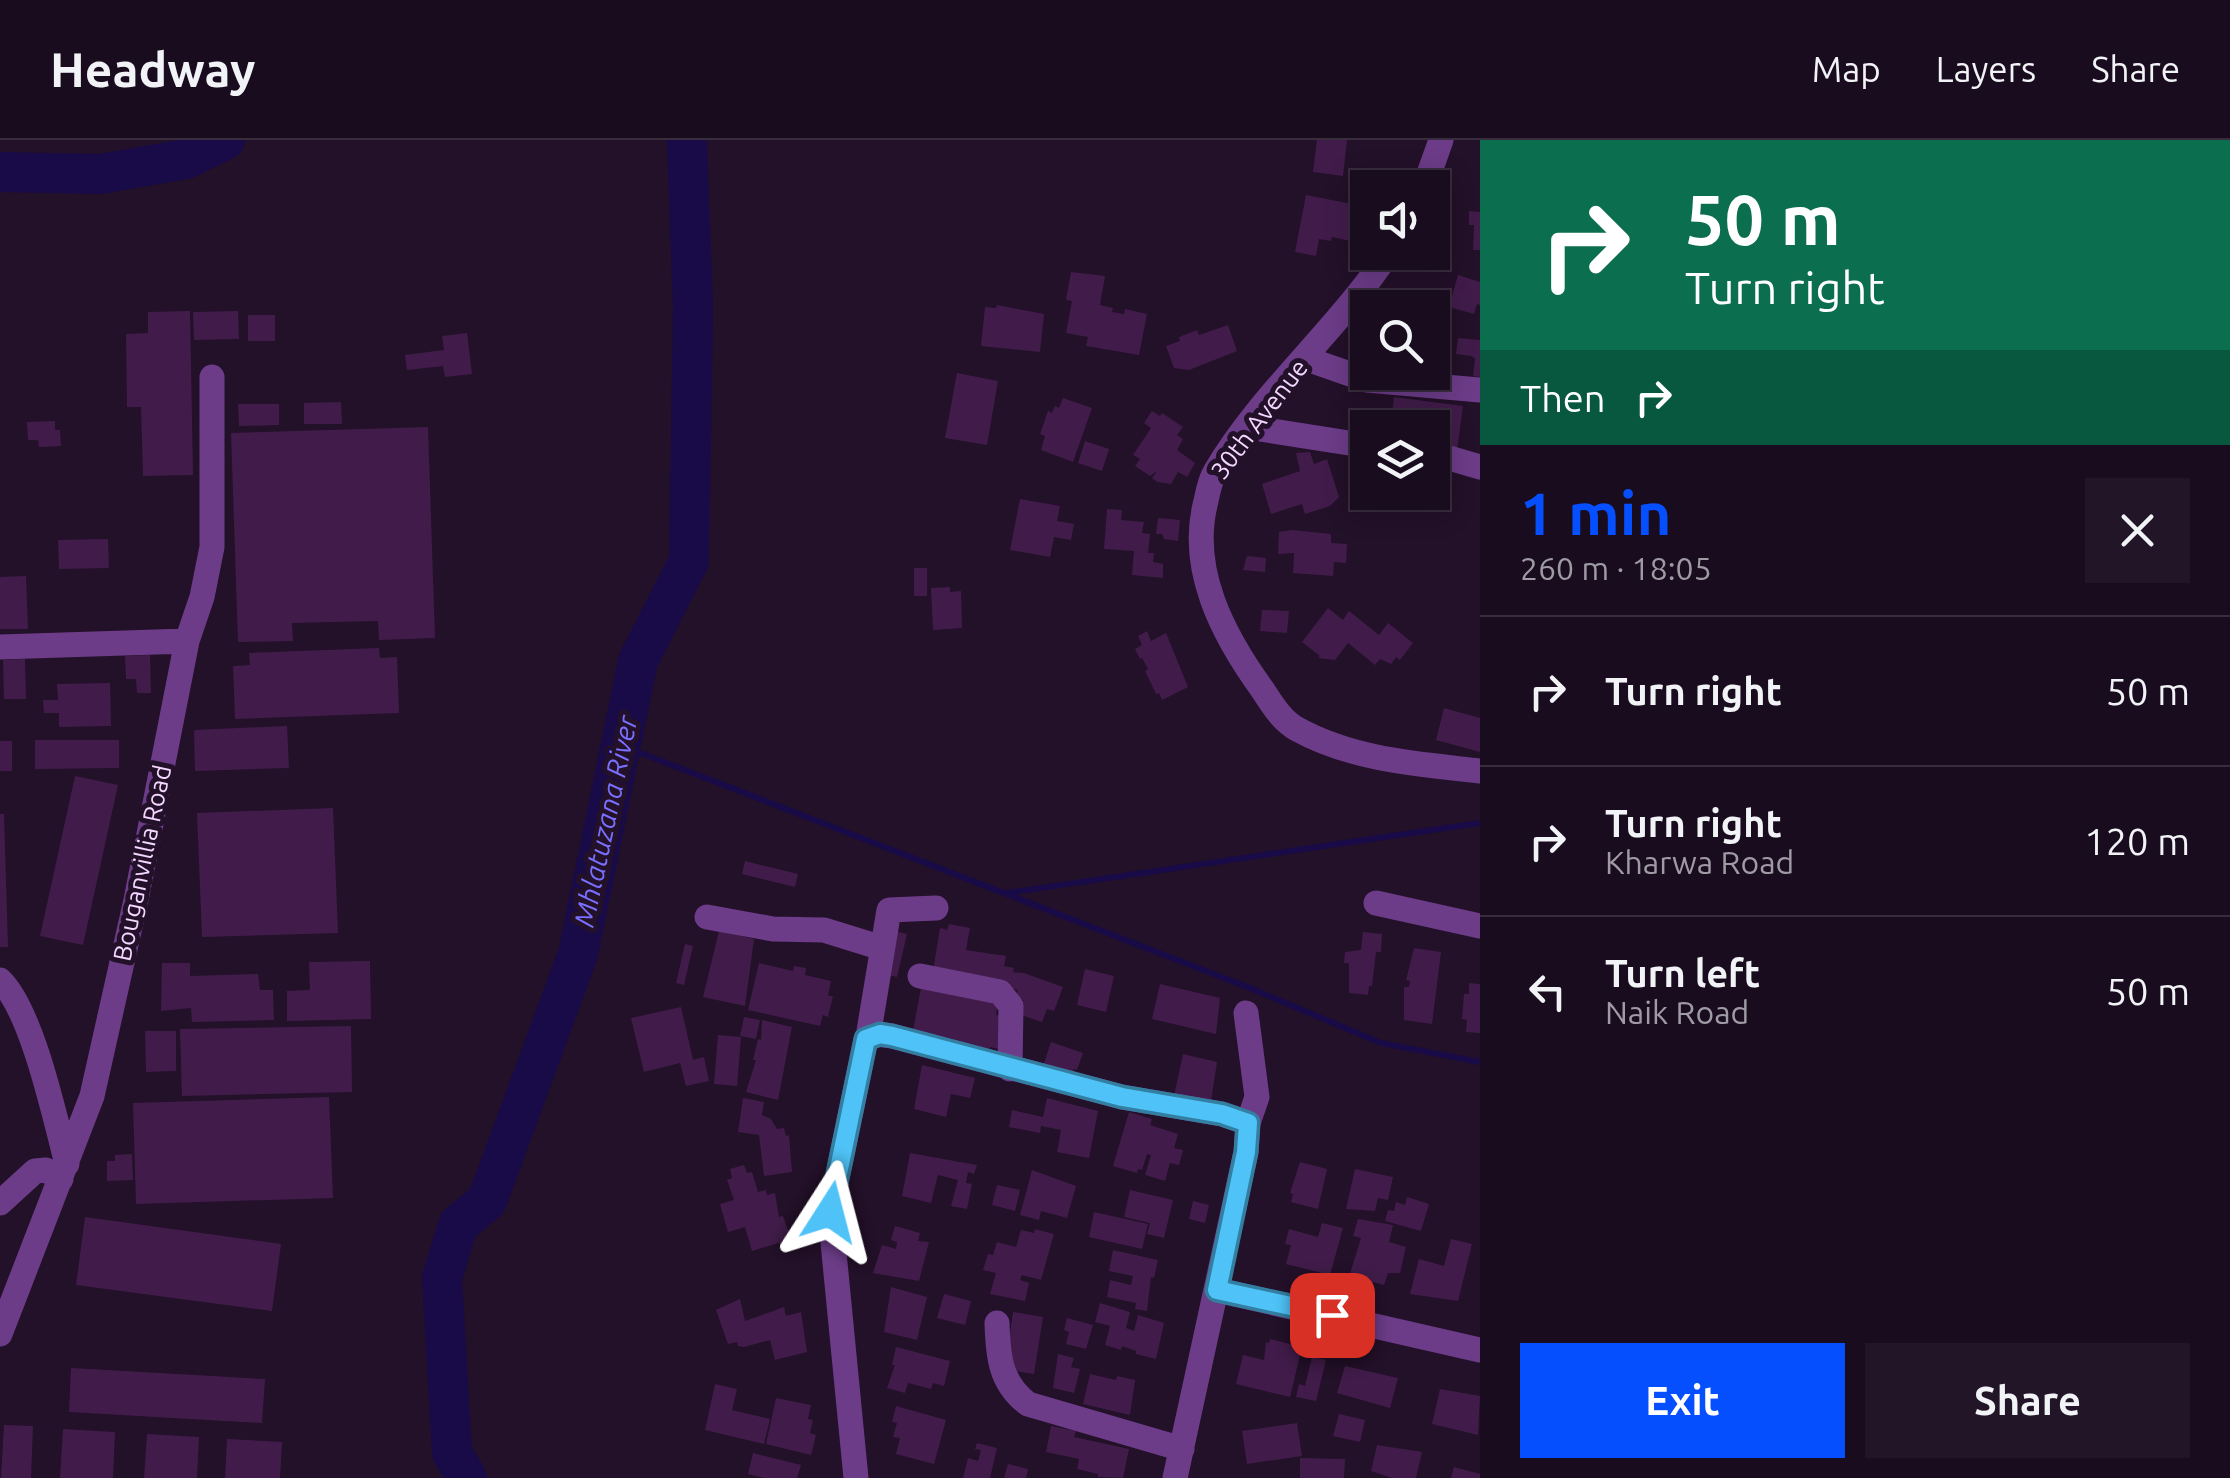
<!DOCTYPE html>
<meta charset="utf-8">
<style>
body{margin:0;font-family:Ubuntu,sans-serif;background:#231528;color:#f1f3f6;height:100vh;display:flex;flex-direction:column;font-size:38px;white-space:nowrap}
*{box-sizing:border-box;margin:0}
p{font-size:32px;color:#9f9ba4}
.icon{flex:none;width:55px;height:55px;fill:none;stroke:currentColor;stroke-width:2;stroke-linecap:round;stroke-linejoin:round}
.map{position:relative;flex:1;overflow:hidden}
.panel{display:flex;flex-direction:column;background:#1a0c1f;width:750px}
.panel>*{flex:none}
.hud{background:#0b6e4f;color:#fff;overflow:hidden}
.fabs{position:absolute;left:1350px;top:30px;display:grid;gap:20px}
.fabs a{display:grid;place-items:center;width:100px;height:100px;border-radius:0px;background:#1a0c1f;box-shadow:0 5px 25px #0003,0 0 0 2px #382c3d;font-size:50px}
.pin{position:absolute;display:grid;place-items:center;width:85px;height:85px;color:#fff;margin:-42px;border-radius:20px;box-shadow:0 5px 15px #0006}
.me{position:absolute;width:110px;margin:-55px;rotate:9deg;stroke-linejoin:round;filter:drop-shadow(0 0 8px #0008)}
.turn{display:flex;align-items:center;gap:35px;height:210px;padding:0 40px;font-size:45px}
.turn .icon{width:130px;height:130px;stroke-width:2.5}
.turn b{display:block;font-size:70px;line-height:85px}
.then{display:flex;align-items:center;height:95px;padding:0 40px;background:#0003;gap:20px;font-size:38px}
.round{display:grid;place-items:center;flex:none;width:105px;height:105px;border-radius:0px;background:#231528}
.overview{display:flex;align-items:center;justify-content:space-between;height:170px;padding:0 40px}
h1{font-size:60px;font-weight:700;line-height:75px;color:#054ffe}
.primary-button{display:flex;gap:20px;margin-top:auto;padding:20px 40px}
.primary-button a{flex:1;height:115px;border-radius:0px;background:#054ffe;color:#fff;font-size:40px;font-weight:700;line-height:115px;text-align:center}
.primary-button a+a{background:#231528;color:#f1f3f6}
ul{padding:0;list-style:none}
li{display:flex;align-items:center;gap:30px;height:150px;padding:0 40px;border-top:2px solid #382c3d}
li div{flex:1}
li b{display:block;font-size:38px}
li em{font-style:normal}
header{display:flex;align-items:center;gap:60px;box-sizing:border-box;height:140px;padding:0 50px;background:#1a0c1f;border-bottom:2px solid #382c3d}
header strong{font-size:48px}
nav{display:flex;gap:55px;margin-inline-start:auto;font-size:35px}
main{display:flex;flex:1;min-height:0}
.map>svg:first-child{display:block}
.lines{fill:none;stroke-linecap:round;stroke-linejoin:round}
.stream{stroke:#190b48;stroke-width:6}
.river{stroke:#190b48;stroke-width:40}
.building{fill:#411c4a}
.minor{stroke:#6c3c88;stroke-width:25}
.route-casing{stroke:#337fa1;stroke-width:25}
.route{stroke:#4fc3f7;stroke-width:18}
.labels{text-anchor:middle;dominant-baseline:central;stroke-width:10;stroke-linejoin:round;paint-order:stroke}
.street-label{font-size:25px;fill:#f4d8ff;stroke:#231029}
.water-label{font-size:28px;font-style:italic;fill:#786ffe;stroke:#231029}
</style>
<header>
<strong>Headway</strong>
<nav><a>Map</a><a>Layers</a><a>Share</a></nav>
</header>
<main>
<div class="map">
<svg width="1480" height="1338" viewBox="0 0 1480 1338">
<rect width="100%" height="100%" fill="#231029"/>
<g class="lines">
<path class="stream" d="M620,605L1250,848L1381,903L1480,922
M1007,753L1480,683"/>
<path class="river" d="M0,32L100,34L186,19L225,0
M467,1338L452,1313L442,1138L458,1085L487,1061L578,814L638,521L689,421L693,168L687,0"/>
</g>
<path class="building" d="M1317,0H1347L1343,36L1313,32Z
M1306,55L1362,66L1355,102L1332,97L1331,101L1319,99L1316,116L1295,112Z
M1469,71L1480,72V110H1473L1474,85H1469Z
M1071,132L1105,136L1100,165L1113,168L1112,172L1124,174L1125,169L1147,174L1139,215L1086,206L1088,197L1066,193L1072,161L1066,160Z
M1458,135L1480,142V165L1477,164L1474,174L1449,167Z
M997,165L1044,174L1040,212L981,206L985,167L996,168Z
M190,171L193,335L143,336L141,267H127L126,194L148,193V172Z
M238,171L239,199L194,200L193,172Z
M248,175H275V201H248Z
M1228,185L1237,211L1189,230L1174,228L1166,206L1180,201L1179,197L1197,190L1199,195Z
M467,193L472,234L445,237L443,226L407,230L405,215L444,210L442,196Z
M1458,198L1480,200V237L1473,236L1475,219L1472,216L1456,214Z
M957,233L998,241L987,305L945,298Z
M1394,257L1463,266L1457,311L1432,307V288L1391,283Z
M1063,258L1092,268L1073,322L1041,310L1045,296L1040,294L1048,271L1052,273L1055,266L1059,268Z
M341,262L342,284H304V263Z
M238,264H279V285L239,286Z
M1152,271L1160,276L1162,273L1183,287L1177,295L1183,299L1177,310L1195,323L1187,337L1178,332L1171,344L1157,342L1152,338L1157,331L1150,336L1135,326L1140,319L1133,315L1151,288L1144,283Z
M55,281V290H60L61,306L39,307L38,300H28L27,282Z
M428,287L435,498L379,500L378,481L292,483L293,501L238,502L231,293Z
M1085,301L1109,309L1102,331L1078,323Z
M1310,312L1314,324L1327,319L1339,357L1330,366L1305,374L1302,364L1271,374L1262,344L1300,331L1296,313Z
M1020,359L1060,366L1057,381L1074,384L1071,400L1054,397L1050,417L1010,410Z
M1107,369L1122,370L1121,380L1144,382L1142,393L1150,394L1148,413H1154L1153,422L1163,424V438L1132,435L1134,411L1104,409Z
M1158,378L1180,380L1178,401L1164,399L1162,394H1156Z
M1292,390L1331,394V403L1347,404L1346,423L1334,422L1333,436L1293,433L1294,413L1278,414L1279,392Z
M108,399L109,428L59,429L58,400Z
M1247,416L1266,418L1265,432L1243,430Z
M914,428H927V456H914Z
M26,436L28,489H0V437Z
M950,447V452L961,451L962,488L933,490L931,448Z
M1328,468L1343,480L1349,471L1379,495L1388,483L1413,503L1400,520L1396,517L1391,524L1380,519L1375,525L1348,503L1335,520L1318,518L1320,516L1302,502Z
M1262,470L1289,471L1287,493L1260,491Z
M1147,491L1151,501L1166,493L1188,547L1162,560L1159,553L1156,554L1145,531L1148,529L1142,518L1140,519L1135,509L1142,505L1138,496Z
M379,508L380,518L397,517L399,573L235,579L233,526L250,525L249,513Z
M150,515L151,553H137L136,539H126L125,516Z
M25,519L26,559H4L3,520Z
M110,543L111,586L59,587V573H44L43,560H58L57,544Z
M1444,568L1480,578V612L1436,600Z
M287,586L289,628L195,631L194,590Z
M35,600H119V628L35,629Z
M0,601H12V631H0Z
M75,636L118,645L83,805L40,796Z
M333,668L338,793L202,797L197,673Z
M0,674H4L8,807H0Z
M745,721L798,734L795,747L742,734Z
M949,784L970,788L966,810L1006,816L1004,826L1014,828L1013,832L1024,833L1063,847L1054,871L1047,869L1042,882L1018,874L1023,860L1015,857L1018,850L933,831L940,788L947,790Z
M719,791L754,799L745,866L703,857Z
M894,791L907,794L897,837L884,834Z
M1363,792L1382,794L1381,812H1376L1372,846H1369L1368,855L1349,853V823H1344L1345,812L1361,810Z
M685,804L693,806L684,845L676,843Z
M1414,808L1441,812L1432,884L1404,880V847H1409L1410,841L1406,840Z
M370,821L371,879L287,881V851L310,850L309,822Z
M162,823H190V836L258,834L260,850H273L274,880L192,882L191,868L161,871Z
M759,823L793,831L794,826L806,828L805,835L831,841L828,856H833L828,877L823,875L820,886L748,870Z
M1085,829L1114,836L1106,872L1077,865Z
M922,842L998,863L996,875L1005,876L999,909L990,907L989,911L953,904L954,899L913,891Z
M1469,843L1480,844V893L1466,892L1467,880L1462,879L1464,854H1469Z
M1160,844L1220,858L1216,894L1152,879Z
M681,867L693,920L704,917L709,941L686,946L680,923L644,932L631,878Z
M744,877L760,880L756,899L740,896Z
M762,880L792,887L778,960L746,952L756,920H753L758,899L761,900Z
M351,886L352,952L182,956L180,889Z
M145,891H176V931L146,932Z
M718,895L741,897L737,946L714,944Z
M1051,902L1083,913L1077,930L1074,929L1071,939L1042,929Z
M1183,914L1217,922L1210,967L1174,956Z
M922,925L975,938L970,958L951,954L946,977L914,969Z
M329,957L333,1058L136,1064L133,963Z
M743,958L764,962L762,975L771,979L777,989L784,988L786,996L789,995L792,1032L764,1036L759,995L738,992Z
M1047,958L1098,971L1089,1018L1057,1012L1061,990L1041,986L1040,993L1009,987L1012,970L1043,977Z
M1129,972L1152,979L1150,985L1178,994L1174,1008L1183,1010L1179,1025L1170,1023L1165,1041L1145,1035L1151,1015L1147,1014L1142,1030L1138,1029L1137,1033L1113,1026Z
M910,1013L977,1025L974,1034L968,1032L966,1043L972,1044L967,1069L951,1066L958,1040L938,1035L931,1063L902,1056Z
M132,1014L133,1040L107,1041V1021H115V1015Z
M1300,1022L1327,1029L1318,1069L1291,1062L1293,1054L1290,1053Z
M744,1025L747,1033L752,1032L758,1052L766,1050L767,1055L775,1053L779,1077L783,1076L791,1099L752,1111L745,1087L728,1092L720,1064L734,1060L727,1040L732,1038L730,1029Z
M1355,1029L1393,1037L1388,1060L1378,1058L1375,1071L1346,1069Z
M1032,1030L1076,1046L1067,1078L1041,1071L1039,1080L1020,1075Z
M997,1045L1020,1050L1015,1071L992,1065Z
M1130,1050L1173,1060L1164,1098L1147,1094L1150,1083L1124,1077Z
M1407,1057L1429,1064L1421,1091L1385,1081L1388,1070L1394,1071L1396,1062L1405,1065Z
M1193,1061L1209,1065L1205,1083L1189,1079Z
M1094,1072L1148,1084L1142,1109L1089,1097Z
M85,1077L281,1104L272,1171L76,1145Z
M1358,1079L1393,1085L1389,1102L1406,1107L1400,1133H1388L1384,1145L1373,1142L1372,1146L1348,1140L1361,1098L1353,1096Z
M1322,1083L1343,1088L1330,1135L1286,1124L1291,1105L1285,1104L1289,1089L1318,1097Z
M895,1086L920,1093L918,1101L929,1102L919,1141L873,1133L882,1105L896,1109L897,1102L891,1100Z
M1035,1089L1054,1094L1041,1140L1022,1135L1020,1140L1029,1143L1025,1161L990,1154L996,1133L983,1130L988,1114L993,1115L997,1102L1016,1107L1021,1090L1034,1093Z
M1451,1099L1472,1104L1458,1161L1410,1154L1419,1119L1444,1126Z
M1113,1110L1158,1120L1154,1138L1151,1137L1147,1171L1135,1169L1136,1163L1107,1157L1110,1140L1131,1145L1133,1136L1109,1131Z
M891,1147L927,1157L917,1200L884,1192Z
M944,1154L971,1161L965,1185L937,1178Z
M740,1159L745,1181L784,1167L786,1176L801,1172L807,1212L775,1220L770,1200L744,1207L738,1206L737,1202L728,1204L716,1170Z
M1100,1163L1130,1172L1126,1188L1134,1191L1138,1175L1164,1183L1156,1219L1136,1214V1211L1122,1206L1121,1210L1105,1205L1110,1186L1095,1182Z
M1013,1172L1043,1177L1034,1234L1005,1229Z
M1067,1178L1093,1185L1086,1209L1066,1204L1069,1192L1064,1190Z
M1270,1199L1302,1207L1290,1257L1236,1244L1243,1215L1264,1220L1266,1202L1269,1203Z
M896,1207L950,1221L944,1246L933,1243L931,1249L908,1243L905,1253L887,1248L895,1225H892Z
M1058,1214L1074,1218L1071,1227L1080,1229L1074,1253L1053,1248Z
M1312,1217L1326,1220L1316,1261L1296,1257L1299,1244L1305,1246Z
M1345,1226L1398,1238L1390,1268L1337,1253Z
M71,1228L265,1239L262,1283L69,1272Z
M1090,1234L1116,1240L1117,1236L1135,1240L1130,1275L1083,1264Z
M715,1244L737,1249L732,1270L770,1279L764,1304L705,1290Z
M1440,1249L1480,1256L1478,1295L1432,1284Z
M776,1258L811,1265L808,1279L813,1280L810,1293L816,1295L811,1315L766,1304Z
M896,1266L946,1280L934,1324L896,1314L900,1298L893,1297L897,1283L892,1282Z
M1339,1274L1365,1280L1360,1302L1333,1296Z
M1297,1283L1302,1316L1247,1324L1242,1291Z
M4,1285L33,1286L31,1338H1Z
M1051,1286L1076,1291L1074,1297L1129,1309L1123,1338L1098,1337V1334L1077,1329L1079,1319L1046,1312Z
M63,1289L115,1292L113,1338H60Z
M147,1294L199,1297L197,1338H144Z
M227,1299L282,1302L280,1338H225Z
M977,1303L997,1308L990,1338H963L968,1318L978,1321L981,1310L975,1309Z
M1377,1305L1422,1312L1416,1338H1392L1371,1331Z
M753,1313L801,1325L797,1338H764L748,1334Z
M1300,1318L1345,1319L1344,1338H1300Z
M1008,1324L1028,1329L1026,1338H1004Z
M1454,1327L1480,1334V1338H1451Z"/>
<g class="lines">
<path class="minor" d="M1424,48L1441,0
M1389,112C1338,190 1262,252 1215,332C1210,340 1208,351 1206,361C1188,429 1223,495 1262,549C1272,564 1281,580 1297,589C1353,620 1418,624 1480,631
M1304,218L1367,240L1480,250
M1247,287L1368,306
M1432,313L1480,327
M0,507L187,501
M1376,763L1480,786
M707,777L773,789L824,790L882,808
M920,836L1000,852L1011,866L1010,929
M0,840C32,870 55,978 67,1024
M868,897L889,770L936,768
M0,1063L35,1031L46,1030L61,1039
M1217,1150L1480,1210
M997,1183C998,1216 1000,1243 1028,1264L1182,1309
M0,1194L92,956L136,760L187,501L202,457L212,407V237
M856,1338L830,1072L866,899L876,894L892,896L1122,957L1222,974L1248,983
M1175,1338L1246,1012L1248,983L1257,957L1246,873"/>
</g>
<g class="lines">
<defs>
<path id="route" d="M830,1072L866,899L880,894L892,896L1122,957L1222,974L1248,983L1246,1012L1217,1150L1332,1175"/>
</defs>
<use href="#route" class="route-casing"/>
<use href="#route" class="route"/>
</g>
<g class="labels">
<g class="street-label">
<text transform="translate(1259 279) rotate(-53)">30th Avenue</text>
<text transform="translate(142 723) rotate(-78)">Bouganvillia Road</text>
</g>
<g class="water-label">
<text transform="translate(605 681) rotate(-78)">Mhlatuzana River</text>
</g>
</g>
</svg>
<div class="fabs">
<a><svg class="icon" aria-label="sound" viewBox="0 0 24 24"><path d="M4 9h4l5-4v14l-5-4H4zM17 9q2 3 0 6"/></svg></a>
<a><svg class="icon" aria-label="search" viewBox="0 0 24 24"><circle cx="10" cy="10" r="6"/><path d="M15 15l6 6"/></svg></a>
<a><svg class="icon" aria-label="layers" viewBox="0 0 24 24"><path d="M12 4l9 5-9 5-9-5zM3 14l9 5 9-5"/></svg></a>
</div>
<div class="pin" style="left:1332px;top:1175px;background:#d93025"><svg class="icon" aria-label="arrive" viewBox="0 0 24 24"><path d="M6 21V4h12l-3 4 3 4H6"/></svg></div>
<svg class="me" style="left:830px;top:1072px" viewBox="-20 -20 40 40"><path d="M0-17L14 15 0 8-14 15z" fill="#4fc3f7" stroke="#fff" stroke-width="4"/></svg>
</div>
<section class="panel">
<div class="hud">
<div class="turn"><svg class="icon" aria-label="right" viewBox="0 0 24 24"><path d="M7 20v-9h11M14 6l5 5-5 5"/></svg><div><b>50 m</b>Turn right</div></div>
<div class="then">Then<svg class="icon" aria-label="right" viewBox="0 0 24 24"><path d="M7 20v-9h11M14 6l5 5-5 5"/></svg></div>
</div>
<div class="overview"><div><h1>1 min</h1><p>260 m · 18:05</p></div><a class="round"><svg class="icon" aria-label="close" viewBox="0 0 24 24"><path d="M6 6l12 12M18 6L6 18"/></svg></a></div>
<ul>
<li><svg class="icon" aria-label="right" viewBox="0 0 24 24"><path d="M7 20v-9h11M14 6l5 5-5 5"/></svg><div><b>Turn right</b></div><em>50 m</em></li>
<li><svg class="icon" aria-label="right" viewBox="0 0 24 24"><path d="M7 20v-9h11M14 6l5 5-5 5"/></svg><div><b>Turn right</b><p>Kharwa Road</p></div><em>120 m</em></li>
<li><svg class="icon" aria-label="left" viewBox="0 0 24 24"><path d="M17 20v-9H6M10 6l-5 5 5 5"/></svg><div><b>Turn left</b><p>Naik Road</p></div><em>50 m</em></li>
</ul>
<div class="primary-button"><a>Exit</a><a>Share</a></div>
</section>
</main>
